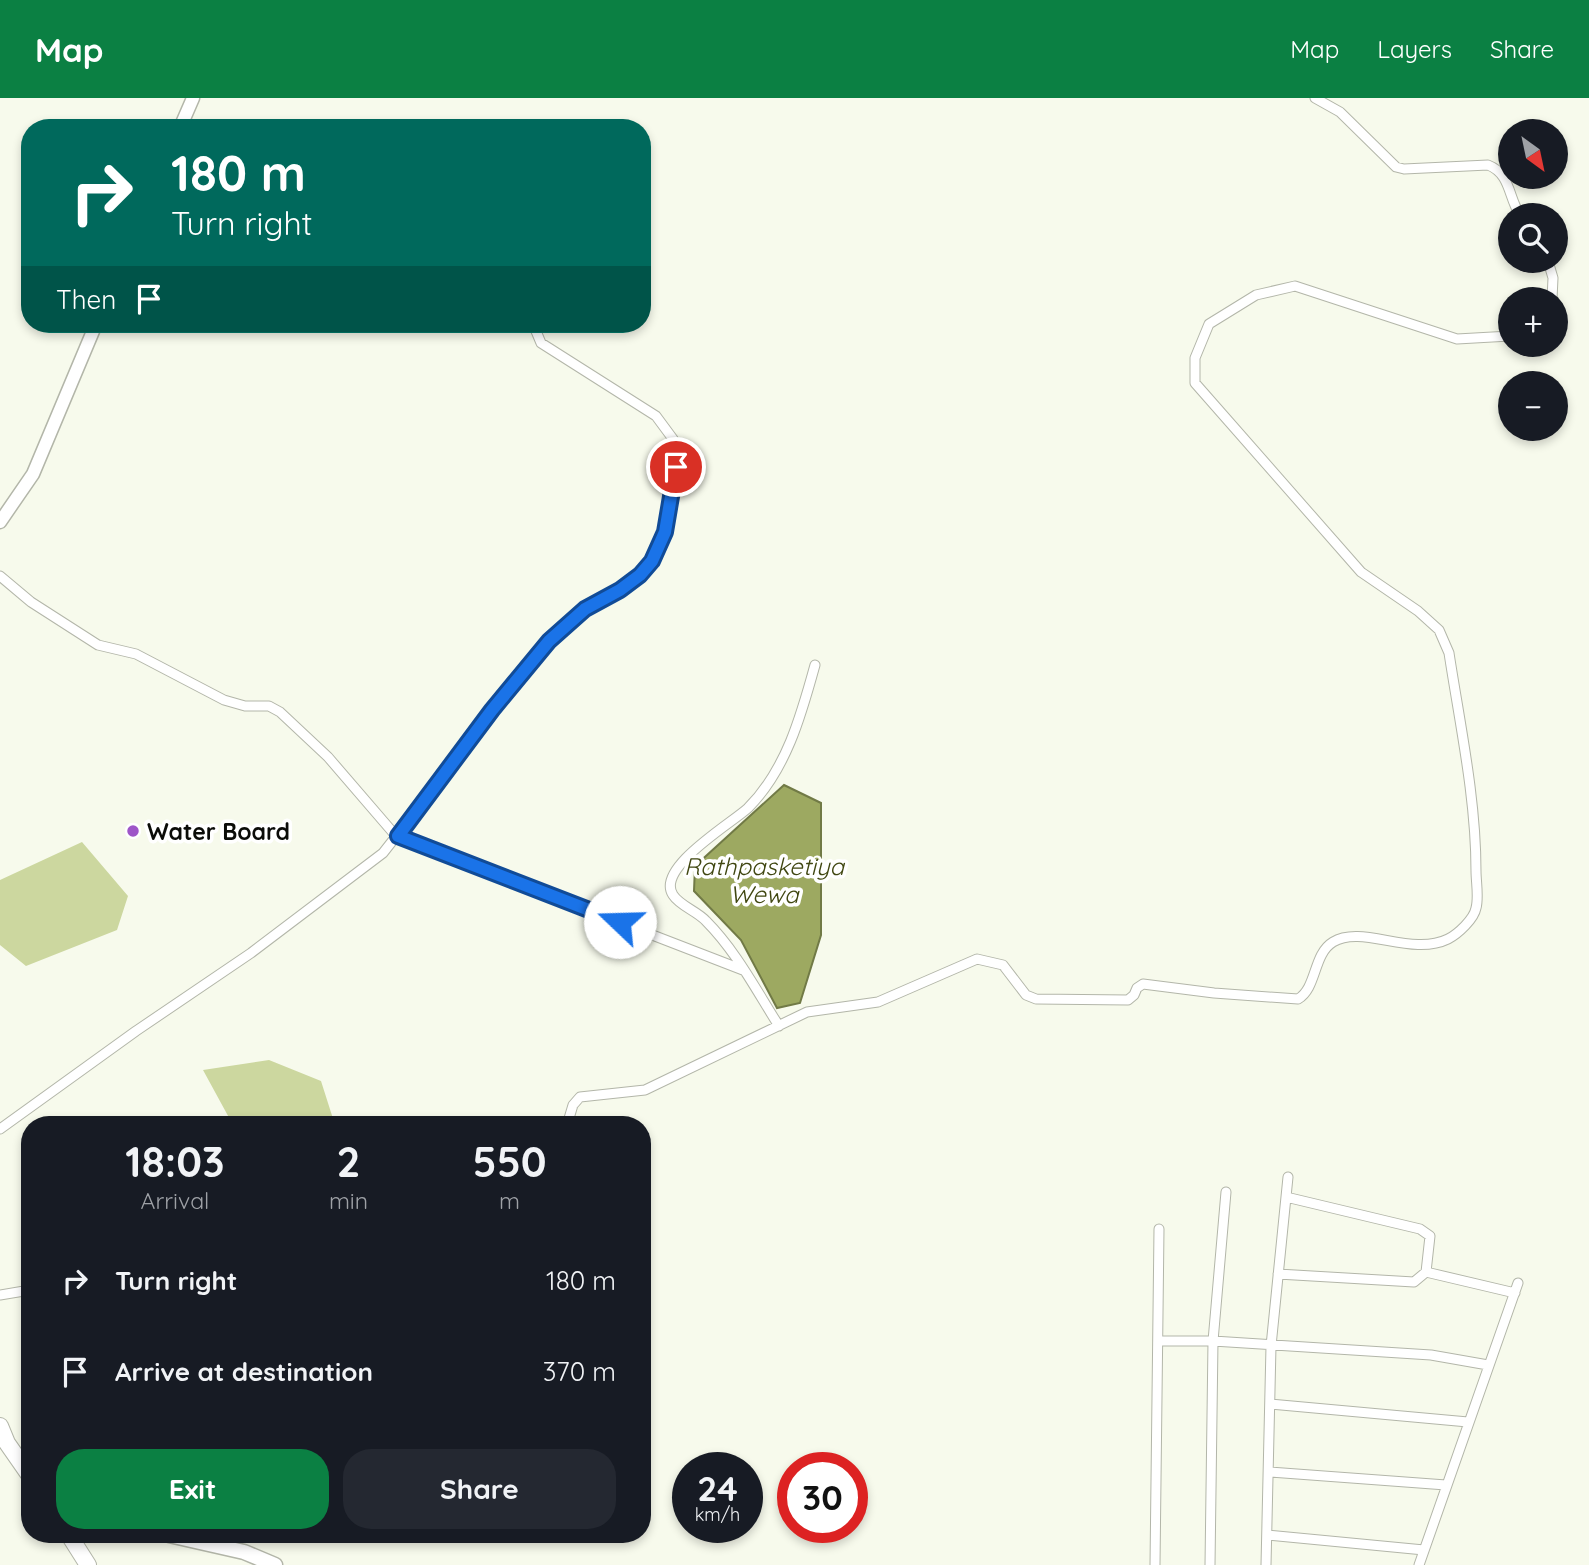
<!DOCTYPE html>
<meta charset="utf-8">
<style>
body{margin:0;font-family:Quicksand,sans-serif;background:#242831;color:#f1f3f6;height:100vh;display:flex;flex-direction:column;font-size:26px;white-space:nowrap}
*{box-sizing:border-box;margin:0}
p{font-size:23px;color:#9ea1a6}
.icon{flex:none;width:38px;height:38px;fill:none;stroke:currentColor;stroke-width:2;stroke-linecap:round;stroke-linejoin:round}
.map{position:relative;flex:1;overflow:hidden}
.details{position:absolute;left:21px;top:1018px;width:630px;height:427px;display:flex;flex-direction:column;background:#171b24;border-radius:28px;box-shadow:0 4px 10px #0003}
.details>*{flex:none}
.guide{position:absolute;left:21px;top:21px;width:630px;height:214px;border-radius:28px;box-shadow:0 4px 10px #0003;background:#00695c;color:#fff;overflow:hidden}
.needle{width:46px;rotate:147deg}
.controls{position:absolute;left:1498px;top:21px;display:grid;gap:14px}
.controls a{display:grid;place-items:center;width:70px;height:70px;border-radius:50%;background:#171b24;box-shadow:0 4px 10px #0003;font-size:35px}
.speed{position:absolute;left:672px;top:1354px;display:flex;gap:14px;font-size:35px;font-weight:700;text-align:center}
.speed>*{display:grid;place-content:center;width:91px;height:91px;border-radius:50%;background:#171b24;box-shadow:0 4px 10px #0003;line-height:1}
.speed small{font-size:18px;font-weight:400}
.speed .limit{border:10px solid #d22;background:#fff;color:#111}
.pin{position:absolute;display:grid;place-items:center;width:60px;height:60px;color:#fff;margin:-30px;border:4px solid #fff;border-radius:50%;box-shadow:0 2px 7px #0007}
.me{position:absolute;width:77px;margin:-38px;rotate:291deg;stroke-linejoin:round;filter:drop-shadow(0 0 5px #0008)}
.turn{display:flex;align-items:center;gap:24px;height:147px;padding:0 35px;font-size:32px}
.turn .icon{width:91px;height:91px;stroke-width:2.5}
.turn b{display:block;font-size:49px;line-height:60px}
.then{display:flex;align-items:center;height:66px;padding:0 35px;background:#0003;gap:14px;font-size:26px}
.eta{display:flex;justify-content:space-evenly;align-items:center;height:119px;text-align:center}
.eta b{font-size:42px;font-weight:700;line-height:49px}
.button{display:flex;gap:14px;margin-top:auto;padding:14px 35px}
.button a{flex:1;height:80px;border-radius:28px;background:#0b8043;color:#fff;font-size:28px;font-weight:700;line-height:80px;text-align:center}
.button a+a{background:#242831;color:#f1f3f6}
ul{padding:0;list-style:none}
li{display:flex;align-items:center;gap:21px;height:91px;padding:0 35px}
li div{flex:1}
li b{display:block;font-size:26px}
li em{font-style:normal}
header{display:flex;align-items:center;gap:42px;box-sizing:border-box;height:98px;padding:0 35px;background:#0b8043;color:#fff}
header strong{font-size:33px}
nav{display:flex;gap:38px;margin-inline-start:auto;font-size:24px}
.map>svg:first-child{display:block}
.green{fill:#ccd79f}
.water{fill:#9da961;stroke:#717a46;stroke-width:2}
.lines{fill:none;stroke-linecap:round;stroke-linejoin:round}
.street-casing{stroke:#b3b6a9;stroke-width:11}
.secondary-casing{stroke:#b3b6a9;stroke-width:15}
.primary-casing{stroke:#b3b6a9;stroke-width:17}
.highway-casing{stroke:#b3b6a9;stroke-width:18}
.street{stroke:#fff;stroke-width:9}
.secondary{stroke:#fff;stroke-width:12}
.primary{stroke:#fff;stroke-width:14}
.highway{stroke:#fff;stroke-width:16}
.route-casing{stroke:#114b97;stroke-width:18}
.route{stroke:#1a73e8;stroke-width:12}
.poi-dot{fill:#9e55c8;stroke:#fff;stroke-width:2.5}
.labels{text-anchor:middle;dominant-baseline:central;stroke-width:7;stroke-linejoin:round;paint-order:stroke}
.poi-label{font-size:23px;font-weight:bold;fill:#0b0c08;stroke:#fff;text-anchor:start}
.water-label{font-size:24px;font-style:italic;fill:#404711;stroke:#fff}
</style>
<header>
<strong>Map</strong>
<nav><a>Map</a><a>Layers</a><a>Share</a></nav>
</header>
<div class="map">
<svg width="1589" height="1467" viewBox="0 0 1589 1467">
<rect width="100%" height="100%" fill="#f7faec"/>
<path class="green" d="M82,744L128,798L117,832L26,868L0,847V782Z
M269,962L321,983L335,1027H233L203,972Z"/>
<path class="water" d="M784,687L821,705V837L800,905L777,910L741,842L694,793L695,768Z"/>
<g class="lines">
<defs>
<path id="street" d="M1315,0L1340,14L1396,69L1404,71L1488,67C1511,76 1508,99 1520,117
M1548,163L1553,180L1552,201
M0,478L31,504L98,547L136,556L224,602L245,608H269L280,614L328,659L396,738L743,872
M779,928C756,892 736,853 706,823C697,813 680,808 673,797C655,770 732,725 748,710C786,672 801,618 815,567
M567,1027L573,1007L580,999L645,992L807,914L878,904L977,861L1003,867L1026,897L1036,901L1128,902L1134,897L1137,890L1143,886L1214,895L1298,901C1317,890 1313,856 1333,844C1362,826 1411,859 1448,841C1458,836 1474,821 1476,810C1479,799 1476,784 1476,773C1476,700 1460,627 1449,555L1439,532L1418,513L1361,474L1195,285V260L1209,226L1256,197L1295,188L1457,241L1510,238
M0,1031L136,933L251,855L383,755L549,543L585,511L620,492L640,477L652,462L665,434L675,384L677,354L673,341L656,318L541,245L533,226
M1426,1174L1515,1195
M1278,1176L1414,1184L1426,1174L1430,1138L1420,1131L1286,1099
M0,1197L30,1192
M1158,1243H1213L1431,1257L1488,1267
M1270,1306L1468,1324
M1269,1374L1446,1387
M1268,1437L1424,1452
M1155,1467L1159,1131
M1210,1467L1213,1243L1226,1094
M1266,1467L1271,1248L1288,1079
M1419,1467L1518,1185"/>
<path id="secondary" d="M180,30L193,0
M0,424L33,376L96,226"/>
<path id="primary" d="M169,1437L244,1454L275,1467"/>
<path id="highway" d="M0,1328L7,1345L30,1378
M69,1437L88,1467"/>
</defs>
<use href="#street" class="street-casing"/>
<use href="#secondary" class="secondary-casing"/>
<use href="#primary" class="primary-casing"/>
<use href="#highway" class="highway-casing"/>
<use href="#street" class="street"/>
<use href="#secondary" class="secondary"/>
<use href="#primary" class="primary"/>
<use href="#highway" class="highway"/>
</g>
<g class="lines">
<defs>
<path id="route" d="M620,824L398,738L492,612L549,543L585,511L620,492L640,477L652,463L665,434L676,369"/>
</defs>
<use href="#route" class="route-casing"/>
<use href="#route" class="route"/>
</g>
<circle class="poi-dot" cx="133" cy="733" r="7"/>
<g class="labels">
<g class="poi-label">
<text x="147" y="733">Water Board</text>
</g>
<g class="water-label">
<text x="764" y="768">Rathpasketiya<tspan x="764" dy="28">Wewa</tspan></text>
</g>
</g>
</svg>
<div class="controls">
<a><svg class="needle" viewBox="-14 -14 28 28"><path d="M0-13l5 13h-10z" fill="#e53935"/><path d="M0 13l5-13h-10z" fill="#9ea1a6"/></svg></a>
<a><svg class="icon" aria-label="search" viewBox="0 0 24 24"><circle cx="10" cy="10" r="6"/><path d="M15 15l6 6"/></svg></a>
<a>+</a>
<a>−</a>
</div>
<div class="speed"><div>24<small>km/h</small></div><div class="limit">30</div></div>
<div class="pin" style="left:676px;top:369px;background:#d93025"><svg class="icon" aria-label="arrive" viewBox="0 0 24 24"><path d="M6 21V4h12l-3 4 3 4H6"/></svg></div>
<svg class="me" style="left:620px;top:824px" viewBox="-20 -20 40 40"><circle r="19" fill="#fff"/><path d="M0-13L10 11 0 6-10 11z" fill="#1a73e8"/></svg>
<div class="guide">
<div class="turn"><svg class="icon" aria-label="right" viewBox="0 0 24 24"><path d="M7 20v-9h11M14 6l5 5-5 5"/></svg><div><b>180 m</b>Turn right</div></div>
<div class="then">Then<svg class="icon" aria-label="arrive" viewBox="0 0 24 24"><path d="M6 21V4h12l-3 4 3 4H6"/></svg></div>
</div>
<section class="details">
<div class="eta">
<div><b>18:03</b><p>Arrival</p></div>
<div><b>2</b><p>min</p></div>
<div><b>550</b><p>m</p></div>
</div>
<ul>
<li><svg class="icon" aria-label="right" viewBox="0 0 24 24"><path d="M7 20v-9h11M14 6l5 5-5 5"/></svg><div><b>Turn right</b></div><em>180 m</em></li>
<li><svg class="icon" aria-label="arrive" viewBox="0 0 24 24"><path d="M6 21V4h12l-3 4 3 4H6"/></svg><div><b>Arrive at destination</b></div><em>370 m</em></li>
</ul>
<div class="button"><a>Exit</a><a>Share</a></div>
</section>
</div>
